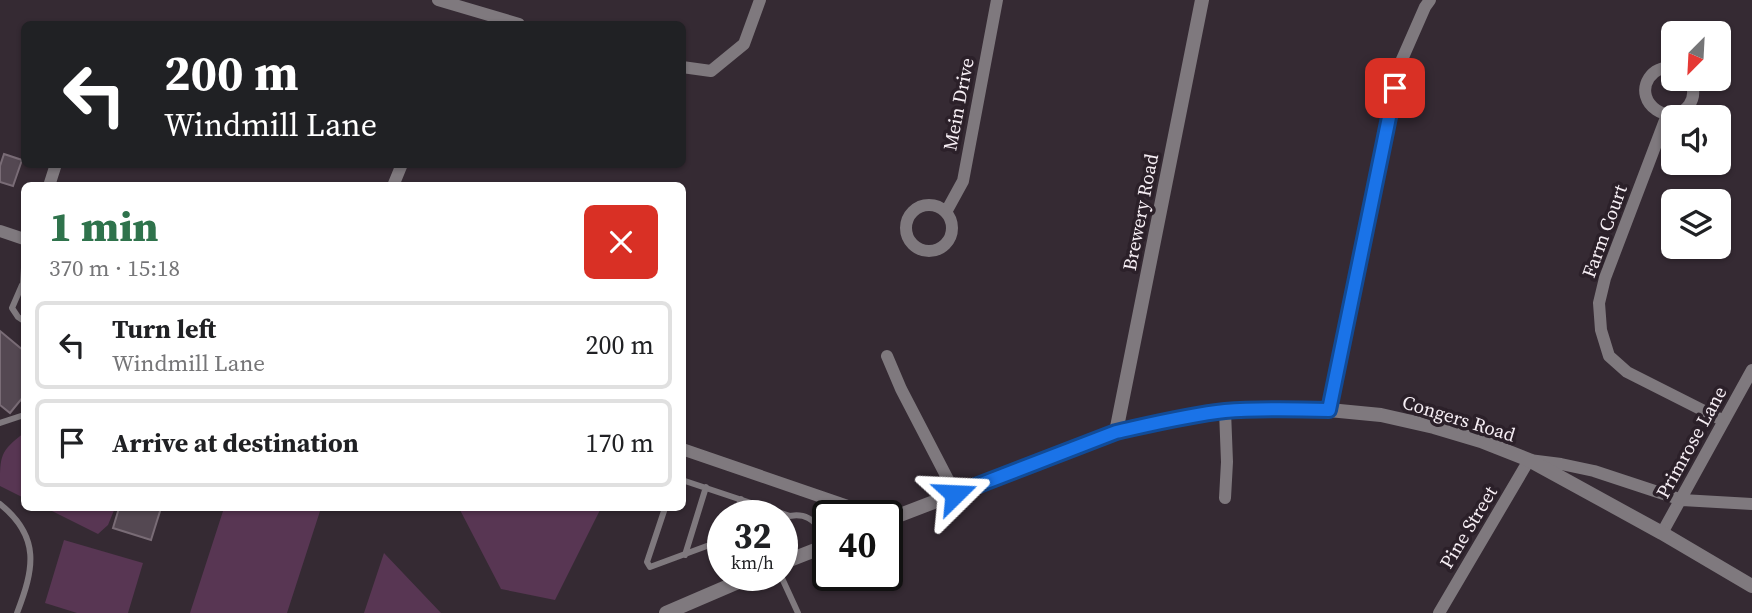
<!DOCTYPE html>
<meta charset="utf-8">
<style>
body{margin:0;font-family:"Source Serif 4",serif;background:#f6f6f6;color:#202124;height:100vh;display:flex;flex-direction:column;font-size:26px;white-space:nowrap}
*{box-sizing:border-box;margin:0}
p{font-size:23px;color:#757577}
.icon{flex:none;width:38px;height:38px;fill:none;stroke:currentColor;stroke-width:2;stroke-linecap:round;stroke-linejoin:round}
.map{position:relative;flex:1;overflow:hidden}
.drawer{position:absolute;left:21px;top:182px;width:665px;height:329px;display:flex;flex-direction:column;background:#fff;border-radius:10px;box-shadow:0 2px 5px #0004}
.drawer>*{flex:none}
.banner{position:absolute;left:21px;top:21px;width:665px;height:147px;border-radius:10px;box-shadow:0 2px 5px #0004;background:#202124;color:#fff;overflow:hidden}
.needle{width:46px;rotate:204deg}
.tools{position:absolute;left:1661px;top:21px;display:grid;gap:14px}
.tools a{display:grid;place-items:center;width:70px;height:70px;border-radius:10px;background:#fff;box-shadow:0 2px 5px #0004;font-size:35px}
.speed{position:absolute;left:707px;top:500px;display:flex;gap:14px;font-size:35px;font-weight:700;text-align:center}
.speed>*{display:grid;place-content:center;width:91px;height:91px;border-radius:50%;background:#fff;box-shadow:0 2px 5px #0004;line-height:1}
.speed small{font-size:18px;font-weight:400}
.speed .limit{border:4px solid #111;border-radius:10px;background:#fff;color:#111}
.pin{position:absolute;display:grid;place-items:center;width:60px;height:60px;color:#fff;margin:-30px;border-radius:14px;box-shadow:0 4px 10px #0006}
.me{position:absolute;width:77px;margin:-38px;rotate:69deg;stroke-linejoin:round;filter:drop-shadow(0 0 5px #0008)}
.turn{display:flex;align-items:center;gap:24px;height:147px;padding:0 28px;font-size:32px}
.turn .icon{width:91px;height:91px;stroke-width:2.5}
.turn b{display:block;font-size:49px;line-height:60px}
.round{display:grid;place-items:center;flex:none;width:74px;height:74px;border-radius:10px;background:#f6f6f6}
.summary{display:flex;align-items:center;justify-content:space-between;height:119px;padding:0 28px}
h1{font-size:42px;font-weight:800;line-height:52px;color:#2f734c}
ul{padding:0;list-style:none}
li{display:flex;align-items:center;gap:21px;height:88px;margin:0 14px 10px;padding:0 14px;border:4px solid #e0e0e0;border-radius:10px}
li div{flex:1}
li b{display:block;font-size:26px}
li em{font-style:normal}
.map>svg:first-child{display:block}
.green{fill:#583653}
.building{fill:#544852;stroke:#796c76;stroke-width:2}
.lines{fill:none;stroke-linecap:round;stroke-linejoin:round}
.service{stroke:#7f797e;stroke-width:6}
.minor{stroke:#7f797e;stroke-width:12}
.tertiary{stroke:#7f797e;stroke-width:14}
.route-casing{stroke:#114b97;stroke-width:18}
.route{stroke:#1a73e8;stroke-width:12}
.labels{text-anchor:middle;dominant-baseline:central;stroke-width:7;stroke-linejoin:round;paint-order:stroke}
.street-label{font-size:19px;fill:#f6eef4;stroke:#2b2029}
</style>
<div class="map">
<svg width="1752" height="613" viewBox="0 0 1752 613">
<rect width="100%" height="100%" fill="#352a33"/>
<path class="green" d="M24,433V498L0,486C0,456 0,451 24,433Z
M46,508H115L108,525L98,534Z
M224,508H321L287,613H190Z
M459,508H601L555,600L501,589Z
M64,540L143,563L128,613H77L45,603Z
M384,553L441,613H364Z"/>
<path class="building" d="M4,154L22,160L13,186L0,182V166Z
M0,331L24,351V396L10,413L0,405Z
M119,508H161L151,540L113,528Z"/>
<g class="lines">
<path class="service" d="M22,285L12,308L18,317L24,321
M23,285L24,268
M0,423L24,415
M682,480L790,516
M0,504C41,537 34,569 17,613
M665,508L647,562L650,567L723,540
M735,516L741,499
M782,518C805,510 814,520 828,537
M685,555L706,487
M781,576L798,613"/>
<path class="minor" d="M438,0L519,24
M682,67L711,71L744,44L760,0
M1673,67C1663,67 1655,69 1649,78C1633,103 1671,129 1689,105C1695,97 1694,88 1690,79
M1667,115L1605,278L1599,303L1601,330L1609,356L1627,372L1724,421
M49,186L56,164
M393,186L402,164
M906 228a23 23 0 1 1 46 0a23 23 0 1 1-46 0Z
M946,212L963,181L997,0
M0,231L24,239
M887,356L901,389L955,493
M1329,410L1400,64L1425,7L1430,0
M1225,411L1227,462L1225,498
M682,449L877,516
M1662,533L1752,370
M1439,613L1529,460L1561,464L1594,471L1682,500L1752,504"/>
<path class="tertiary" d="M1116,432L1202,0
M887,520L1116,432L1170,420L1225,411L1279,408L1329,410L1381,415L1434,427L1481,441L1529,460L1662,533L1752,586
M782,563L828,545
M666,613L752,576"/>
</g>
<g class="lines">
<defs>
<path id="route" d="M955,494L1116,432C1152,424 1188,415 1225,411C1259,408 1294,409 1329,410L1395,88"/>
</defs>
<use href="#route" class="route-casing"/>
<use href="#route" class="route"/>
</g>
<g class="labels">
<g class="street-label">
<text transform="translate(958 104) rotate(-79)">Mein Drive</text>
<text transform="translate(1140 212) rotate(-79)">Brewery Road</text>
<text transform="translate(1604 231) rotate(-70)">Farm Court</text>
<text transform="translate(1459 418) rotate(17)">Congers Road</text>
<text transform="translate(1691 442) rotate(-61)">Primrose Lane</text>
<text transform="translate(1468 527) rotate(-59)">Pine Street</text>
</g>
</g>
</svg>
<div class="tools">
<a><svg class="needle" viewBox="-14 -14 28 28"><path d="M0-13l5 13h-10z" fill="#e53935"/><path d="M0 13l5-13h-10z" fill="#757577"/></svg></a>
<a><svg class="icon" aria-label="sound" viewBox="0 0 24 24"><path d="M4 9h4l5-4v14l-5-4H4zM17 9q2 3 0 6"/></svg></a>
<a><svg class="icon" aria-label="layers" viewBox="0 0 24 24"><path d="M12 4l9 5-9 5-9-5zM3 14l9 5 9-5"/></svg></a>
</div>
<div class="speed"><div>32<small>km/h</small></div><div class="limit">40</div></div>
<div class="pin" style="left:1395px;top:88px;background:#d93025"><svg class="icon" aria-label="arrive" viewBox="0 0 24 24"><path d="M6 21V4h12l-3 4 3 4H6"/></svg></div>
<svg class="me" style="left:955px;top:494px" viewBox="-20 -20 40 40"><path d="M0-17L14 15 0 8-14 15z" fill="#1a73e8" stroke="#fff" stroke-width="4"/></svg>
<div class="banner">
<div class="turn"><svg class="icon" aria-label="left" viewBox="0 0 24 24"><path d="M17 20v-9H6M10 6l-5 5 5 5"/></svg><div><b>200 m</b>Windmill Lane</div></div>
</div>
<section class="drawer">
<div class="summary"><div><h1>1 min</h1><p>370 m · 15:18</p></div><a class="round" style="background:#d93025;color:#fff"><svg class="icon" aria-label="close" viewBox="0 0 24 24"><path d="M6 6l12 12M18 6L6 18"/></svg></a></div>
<ul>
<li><svg class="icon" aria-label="left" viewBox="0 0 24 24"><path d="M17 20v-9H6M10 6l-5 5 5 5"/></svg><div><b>Turn left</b><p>Windmill Lane</p></div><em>200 m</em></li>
<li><svg class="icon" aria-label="arrive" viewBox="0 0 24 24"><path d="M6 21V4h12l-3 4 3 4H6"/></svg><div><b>Arrive at destination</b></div><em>170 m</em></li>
</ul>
</section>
</div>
